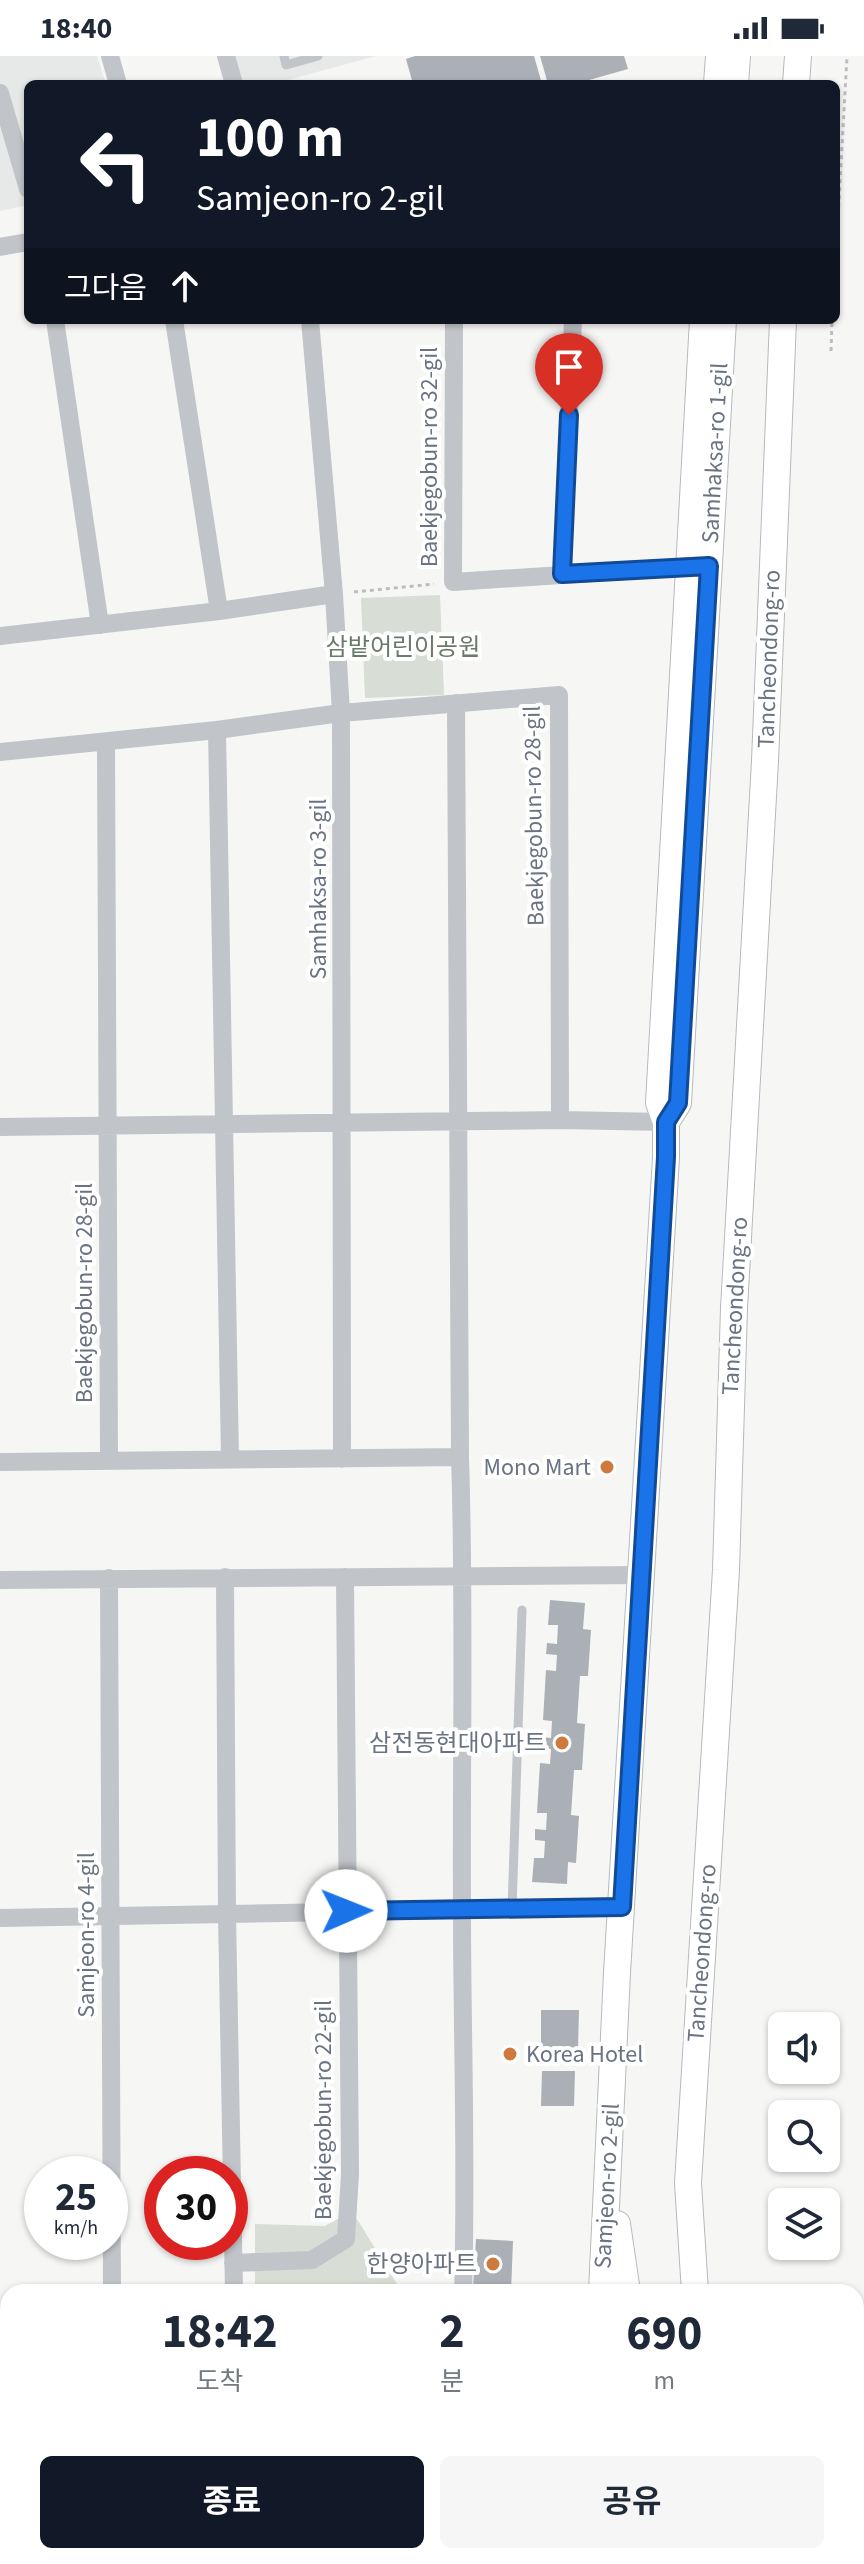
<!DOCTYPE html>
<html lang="ko">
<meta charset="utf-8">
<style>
body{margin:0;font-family:"Source Sans 3","Noto Sans KR",sans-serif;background:#f6f6f7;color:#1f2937;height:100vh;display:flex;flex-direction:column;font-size:30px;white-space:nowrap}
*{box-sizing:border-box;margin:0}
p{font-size:26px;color:#747a83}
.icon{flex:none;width:44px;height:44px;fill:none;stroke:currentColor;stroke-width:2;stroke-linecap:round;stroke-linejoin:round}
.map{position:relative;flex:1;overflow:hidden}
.sheet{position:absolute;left:0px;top:2228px;width:864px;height:280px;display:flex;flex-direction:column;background:#fff;border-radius:24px 24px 0 0;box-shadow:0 2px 6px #0004}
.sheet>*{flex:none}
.top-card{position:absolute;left:24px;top:24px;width:816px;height:244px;border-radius:12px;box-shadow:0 2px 6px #0004;background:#111827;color:#fff;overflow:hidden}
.buttons{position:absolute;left:768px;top:1956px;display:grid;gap:16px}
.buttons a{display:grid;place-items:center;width:72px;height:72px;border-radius:12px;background:#fff;box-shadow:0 2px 6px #0004;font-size:40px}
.speed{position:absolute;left:24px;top:2100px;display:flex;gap:16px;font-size:40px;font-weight:700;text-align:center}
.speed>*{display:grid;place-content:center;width:104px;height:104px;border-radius:50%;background:#fff;box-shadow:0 2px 6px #0004;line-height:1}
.speed small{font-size:20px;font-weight:400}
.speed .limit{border:12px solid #d22;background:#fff;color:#111}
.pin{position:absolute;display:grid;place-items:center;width:68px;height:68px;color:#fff;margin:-82px -34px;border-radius:50% 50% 50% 0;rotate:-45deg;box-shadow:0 0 8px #0007}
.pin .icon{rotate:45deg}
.me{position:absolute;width:88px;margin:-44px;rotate:89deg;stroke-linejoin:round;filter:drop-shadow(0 0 6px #0008)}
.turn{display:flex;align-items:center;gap:28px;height:168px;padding:0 40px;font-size:36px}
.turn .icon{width:104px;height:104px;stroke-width:2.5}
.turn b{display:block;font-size:56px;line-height:68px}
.then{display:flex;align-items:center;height:76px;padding:0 40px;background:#0003;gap:16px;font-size:30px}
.eta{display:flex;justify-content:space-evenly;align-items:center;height:136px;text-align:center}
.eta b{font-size:48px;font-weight:700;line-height:56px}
.primary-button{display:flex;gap:16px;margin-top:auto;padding:16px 40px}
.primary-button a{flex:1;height:92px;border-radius:12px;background:#111827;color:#fff;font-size:32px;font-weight:700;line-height:92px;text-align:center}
.primary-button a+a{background:#f6f6f7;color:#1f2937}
.status{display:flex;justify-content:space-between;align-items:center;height:56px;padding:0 40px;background:#fff;direction:ltr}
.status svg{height:22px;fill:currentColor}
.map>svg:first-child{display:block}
.built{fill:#e7e8e8}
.green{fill:#d8ddd6}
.building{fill:#abb0b6}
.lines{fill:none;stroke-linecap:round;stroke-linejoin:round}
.secondary-casing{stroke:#b6b9be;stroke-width:28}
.path{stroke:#bbbdc0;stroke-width:3;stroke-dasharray:4 4;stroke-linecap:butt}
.lane{stroke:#c1c4c8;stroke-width:9}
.street{stroke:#c1c4c8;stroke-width:18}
.secondary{stroke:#fff;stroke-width:26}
.route-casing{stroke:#114b97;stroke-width:20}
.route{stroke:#1a73e8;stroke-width:14}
.poi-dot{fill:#ce7a3e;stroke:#fff;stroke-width:3}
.labels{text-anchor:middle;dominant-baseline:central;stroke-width:8;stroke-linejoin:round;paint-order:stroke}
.street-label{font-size:24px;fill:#6a7382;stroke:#fff}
.park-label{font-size:24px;fill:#687a68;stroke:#fff}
.poi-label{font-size:24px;fill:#6a7382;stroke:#fff;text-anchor:end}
</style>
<div class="status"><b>18:40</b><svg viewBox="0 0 49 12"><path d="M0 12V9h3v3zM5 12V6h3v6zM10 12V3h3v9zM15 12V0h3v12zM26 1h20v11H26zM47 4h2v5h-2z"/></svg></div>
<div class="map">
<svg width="864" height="2508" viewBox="0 0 864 2508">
<rect width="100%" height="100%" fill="#f6f7f5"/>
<path class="built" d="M0,0H97L106,28H28V149L0,155Z
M232,0H376L273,28H240Z"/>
<path class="green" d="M440,539L444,639L365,642L361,542Z
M352,2155L402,2236H255V2168L325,2170Z"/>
<path class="building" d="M415,0H534L542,28H413L406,3Z
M540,0H624L628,13L575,28H548Z
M550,1544L585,1547L583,1573L591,1574L588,1620H580L577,1667L585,1668L582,1714H574L571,1759L579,1760L576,1807L568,1806L567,1828L532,1826L534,1802H544L545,1785L535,1784V1773L546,1774L547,1757H537L540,1707L550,1708L551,1693L540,1692L541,1681L551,1682L552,1665L543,1664L546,1614L556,1615L557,1599L546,1598L547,1587L557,1588L558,1569H548Z
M541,1954H579L578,1993H541Z
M542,2015H575L574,2050H541Z
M476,2183L513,2185L511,2236H478L473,2231Z"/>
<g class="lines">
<defs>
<path id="secondary" d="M717,28L719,0
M735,28L737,0
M796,28L798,0
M666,1066L678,1047L723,264
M617,2168L627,2236
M602,2236L617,1917L666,1101V1066L659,1047L703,264
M695,2236L688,2127L726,1514L734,1252L765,705L783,264
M0,2419L8,2421
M289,2500L317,2508
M660,2500L662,2508
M725,2500L726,2508
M588,2508L589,2500"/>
</defs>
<use href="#secondary" class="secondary-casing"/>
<path class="path" d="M836,199L847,0
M831,295L832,264
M354,536L434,528"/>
<path class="lane" d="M284,0L286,9L318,0
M512,1853L522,1554"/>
<path class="street" d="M110,0L118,28
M226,0L234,28
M0,37L28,133
M0,191L28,186
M55,264L100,569
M174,264L219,555
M310,264L334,538L341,657L342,1403
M454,264L453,526L700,510
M562,518L573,264
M0,580L219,555L334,538
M456,647L460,1401C465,1553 461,1704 462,1855C462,1982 467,2109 463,2236
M217,674L230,1403
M106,686L109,1405
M0,696L217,674L341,657L559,639L560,1064
M0,1071L560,1064L666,1066
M0,1406L460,1401
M225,1521L227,1858L234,2236
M109,1522L112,2236
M0,1524L641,1519
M0,1862L622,1851
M233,2207L312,2204L346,2183L350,2118L345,1521
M0,2258L8,2260
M0,2404L8,2403
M0,2447L8,2450
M181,2500L216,2508
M428,2500L447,2508"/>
<use href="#secondary" class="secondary"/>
</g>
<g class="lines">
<defs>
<path id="route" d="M346,1855L622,1851L666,1101V1066L678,1047L709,510L562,518L569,359"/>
</defs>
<use href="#route" class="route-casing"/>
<use href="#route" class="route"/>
</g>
<g class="poi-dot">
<circle cx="607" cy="1411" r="8"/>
<circle cx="562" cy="1687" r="8"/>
<circle cx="510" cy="1998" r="8"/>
<circle cx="493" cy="2208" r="8"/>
</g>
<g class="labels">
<g class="street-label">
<text transform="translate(715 397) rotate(-87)">Samhaksa-ro 1-gil</text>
<text transform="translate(429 401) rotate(-90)">Baekjegobun-ro 32-gil</text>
<text transform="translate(769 603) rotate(-88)">Tancheondong-ro</text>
<text transform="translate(534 760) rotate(-91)">Baekjegobun-ro 28-gil</text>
<text transform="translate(318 833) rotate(-90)">Samhaksa-ro 3-gil</text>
<text transform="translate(84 1237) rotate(-90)">Baekjegobun-ro 28-gil</text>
<text transform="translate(735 1250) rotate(-87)">Tancheondong-ro</text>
<text transform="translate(86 1879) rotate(-90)">Samjeon-ro 4-gil</text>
<text transform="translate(702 1897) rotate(-86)">Tancheondong-ro</text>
<text transform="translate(323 2054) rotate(-90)">Baekjegobun-ro 22-gil</text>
<text transform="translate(607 2130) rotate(-87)">Samjeon-ro 2-gil</text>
</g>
<g class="park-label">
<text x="403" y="591">삼밭어린이공원</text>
</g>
<g class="poi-label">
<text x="591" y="1411">Mono Mart</text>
<text x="546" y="1687">삼전동현대아파트</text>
<text x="526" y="1998" text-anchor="start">Korea Hotel</text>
<text x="477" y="2208">한양아파트</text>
</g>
</g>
</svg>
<div class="buttons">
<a><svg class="icon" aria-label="sound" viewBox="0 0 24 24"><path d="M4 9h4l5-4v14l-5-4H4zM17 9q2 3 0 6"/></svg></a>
<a><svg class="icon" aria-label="search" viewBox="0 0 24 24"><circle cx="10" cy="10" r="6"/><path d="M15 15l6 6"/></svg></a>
<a><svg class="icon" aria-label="layers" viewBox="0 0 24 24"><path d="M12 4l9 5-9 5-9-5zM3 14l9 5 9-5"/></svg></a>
</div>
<div class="speed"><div>25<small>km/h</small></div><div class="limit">30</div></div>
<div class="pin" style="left:569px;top:359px;background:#d93025"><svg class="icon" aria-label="arrive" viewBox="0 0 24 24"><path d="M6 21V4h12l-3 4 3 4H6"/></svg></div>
<svg class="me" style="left:346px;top:1855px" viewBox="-20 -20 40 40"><circle r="19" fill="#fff"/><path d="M0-13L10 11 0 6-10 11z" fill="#1a73e8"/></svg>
<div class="top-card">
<div class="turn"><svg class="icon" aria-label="left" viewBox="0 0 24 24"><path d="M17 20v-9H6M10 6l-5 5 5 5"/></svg><div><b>100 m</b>Samjeon-ro 2-gil</div></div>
<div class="then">그다음<svg class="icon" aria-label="ahead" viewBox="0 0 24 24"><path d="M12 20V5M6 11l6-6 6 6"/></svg></div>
</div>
<section class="sheet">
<div class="eta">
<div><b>18:42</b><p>도착</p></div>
<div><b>2</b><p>분</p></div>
<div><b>690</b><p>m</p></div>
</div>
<div class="primary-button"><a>종료</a><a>공유</a></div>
</section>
</div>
